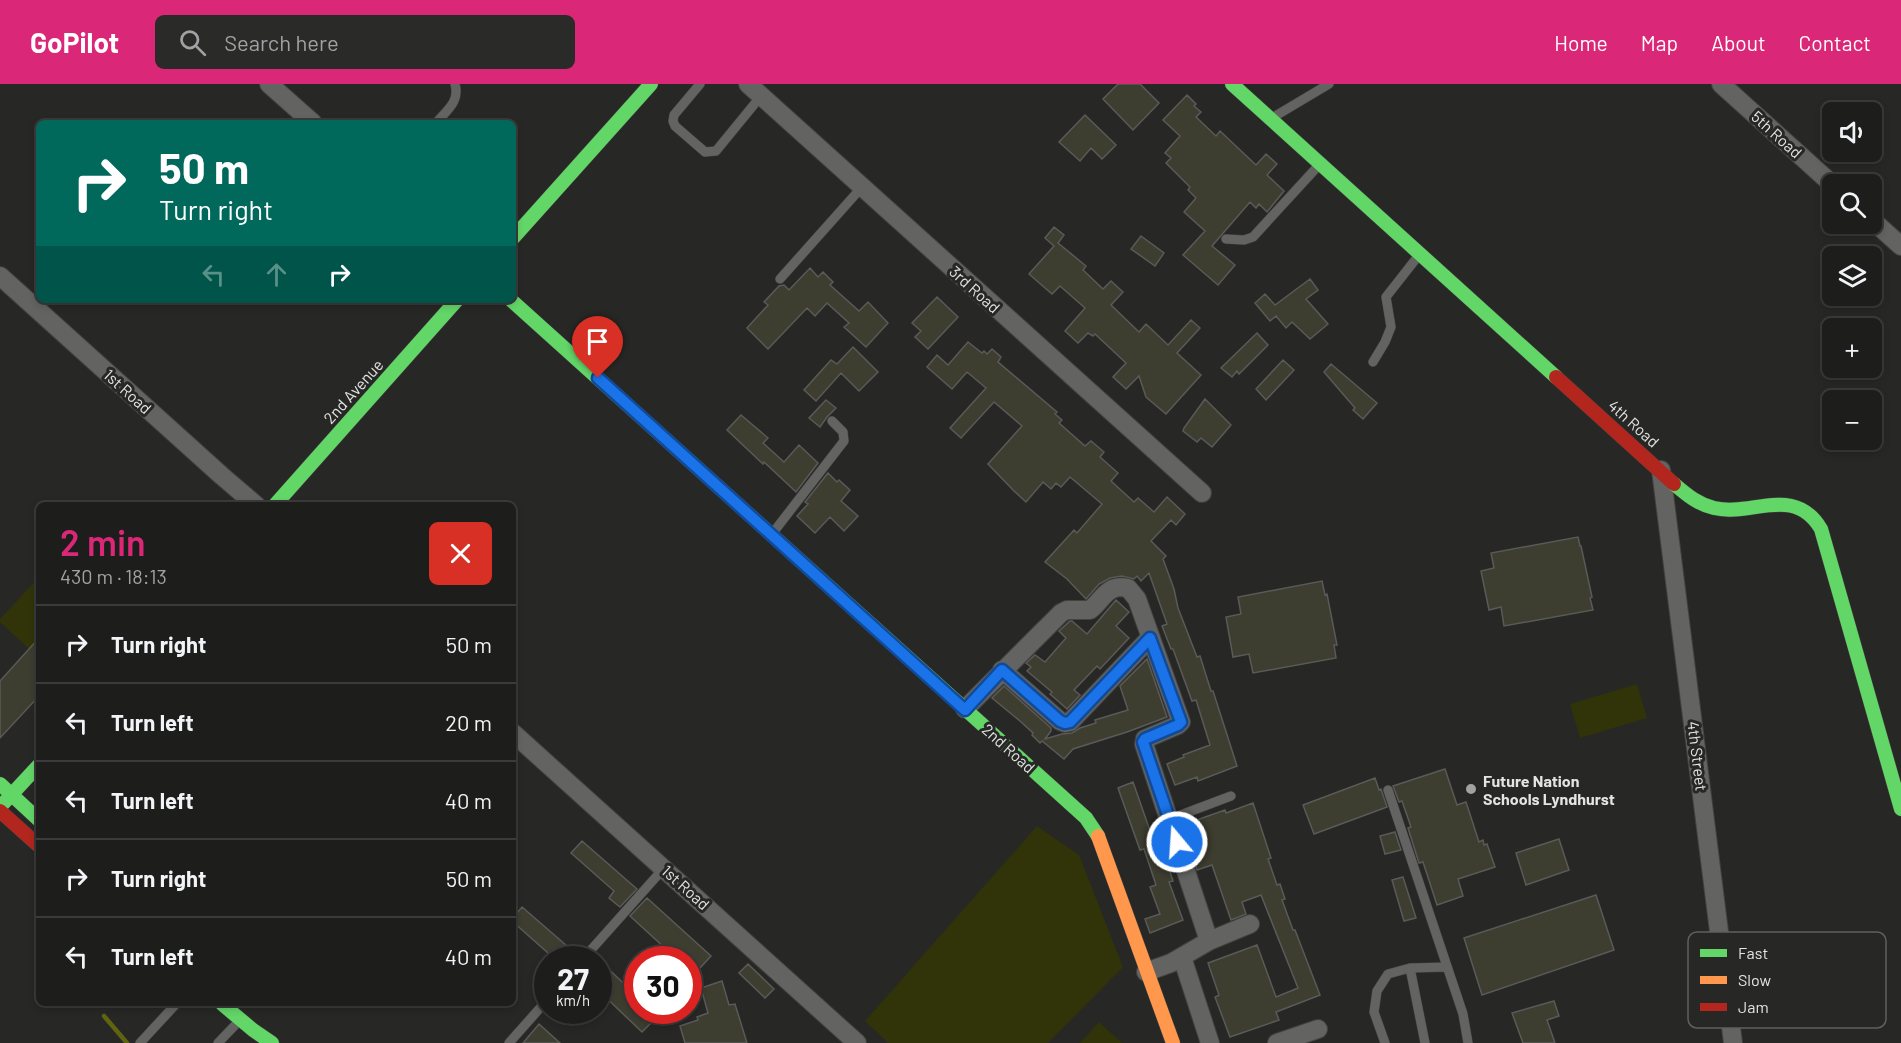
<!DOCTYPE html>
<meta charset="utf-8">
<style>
body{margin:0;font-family:Barlow,sans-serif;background:#2a2a29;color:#f1f3f6;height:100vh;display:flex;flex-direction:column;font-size:22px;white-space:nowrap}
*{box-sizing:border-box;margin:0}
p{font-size:20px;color:#a0a2a3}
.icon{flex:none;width:33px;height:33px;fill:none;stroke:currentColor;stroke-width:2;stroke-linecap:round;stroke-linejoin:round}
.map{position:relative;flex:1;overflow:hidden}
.drawer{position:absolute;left:36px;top:418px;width:480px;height:504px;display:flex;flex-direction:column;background:#1d1d1c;border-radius:9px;box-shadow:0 3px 9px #0003,0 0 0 2px #3b3b3b}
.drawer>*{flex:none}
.hud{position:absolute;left:36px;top:36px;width:480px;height:183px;border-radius:9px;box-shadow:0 3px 9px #0003,0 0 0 2px #3b3b3b;background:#00695c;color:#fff;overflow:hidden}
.fabs{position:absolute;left:1822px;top:18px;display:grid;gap:12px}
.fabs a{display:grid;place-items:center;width:60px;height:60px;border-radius:9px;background:#1d1d1c;box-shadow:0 3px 9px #0003,0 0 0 2px #3b3b3b;font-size:30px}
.speed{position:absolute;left:534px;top:862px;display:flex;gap:12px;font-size:30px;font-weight:700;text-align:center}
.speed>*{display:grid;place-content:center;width:78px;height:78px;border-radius:50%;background:#1d1d1c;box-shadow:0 3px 9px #0003,0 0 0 2px #3b3b3b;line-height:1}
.speed small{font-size:15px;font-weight:400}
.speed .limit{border:9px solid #d22;background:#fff;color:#111}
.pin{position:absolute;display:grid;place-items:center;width:51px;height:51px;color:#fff;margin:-62px -26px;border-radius:50% 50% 50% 0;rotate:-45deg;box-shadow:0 0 6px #0007}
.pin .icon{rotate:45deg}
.me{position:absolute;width:66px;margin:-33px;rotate:342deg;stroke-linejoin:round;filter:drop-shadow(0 0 4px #0008)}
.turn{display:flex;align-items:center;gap:21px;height:126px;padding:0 24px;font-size:27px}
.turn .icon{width:78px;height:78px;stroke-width:2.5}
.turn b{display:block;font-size:42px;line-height:51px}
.lanes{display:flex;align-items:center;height:57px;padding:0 24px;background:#0003;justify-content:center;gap:30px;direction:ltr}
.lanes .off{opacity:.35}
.round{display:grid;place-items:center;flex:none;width:63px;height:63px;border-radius:9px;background:#2a2a29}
.overview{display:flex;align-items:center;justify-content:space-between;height:102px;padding:0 24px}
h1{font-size:36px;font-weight:600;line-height:45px;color:#db2777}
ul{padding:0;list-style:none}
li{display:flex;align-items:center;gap:18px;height:78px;padding:0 24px;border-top:2px solid #3b3b3b}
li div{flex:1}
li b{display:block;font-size:22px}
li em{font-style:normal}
header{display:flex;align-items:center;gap:36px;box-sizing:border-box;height:84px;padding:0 30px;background:#db2777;color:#fff}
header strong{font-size:28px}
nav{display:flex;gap:33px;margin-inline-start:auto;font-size:21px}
.search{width:420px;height:54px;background:#2a2a29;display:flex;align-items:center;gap:15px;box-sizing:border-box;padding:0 21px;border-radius:9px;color:#a0a2a3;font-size:22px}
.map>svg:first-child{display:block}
.green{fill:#313309}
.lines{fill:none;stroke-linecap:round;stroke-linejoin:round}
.stream{stroke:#60630f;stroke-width:4.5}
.building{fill:#3d3d30;stroke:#5a5a59;stroke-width:1.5}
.lane-casing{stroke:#424241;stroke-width:10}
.street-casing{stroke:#424241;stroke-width:20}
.fast-casing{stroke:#424241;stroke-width:15}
.slow-casing{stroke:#424241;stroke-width:15}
.jam-casing{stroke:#424241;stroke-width:15}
.lane{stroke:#636362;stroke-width:9}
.street{stroke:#636362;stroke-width:18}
.fast{stroke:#63d668;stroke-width:14}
.slow{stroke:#ff974d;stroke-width:14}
.jam{stroke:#b3261e;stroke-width:14}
.route-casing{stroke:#114b97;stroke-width:15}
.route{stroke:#1a73e8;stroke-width:10}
.poi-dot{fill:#a2a2a1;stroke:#272825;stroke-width:2}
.labels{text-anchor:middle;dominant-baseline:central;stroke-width:6;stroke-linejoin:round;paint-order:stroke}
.street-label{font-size:16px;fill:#e4e4e3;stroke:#272825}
.poi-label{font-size:16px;font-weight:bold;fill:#e4e4e3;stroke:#272825;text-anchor:start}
.key{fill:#272825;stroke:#60605e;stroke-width:1.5}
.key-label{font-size:16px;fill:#e4e4e3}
</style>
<header>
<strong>GoPilot</strong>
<div class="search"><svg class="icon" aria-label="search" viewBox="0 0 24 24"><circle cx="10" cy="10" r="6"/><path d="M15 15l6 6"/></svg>Search here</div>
<nav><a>Home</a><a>Map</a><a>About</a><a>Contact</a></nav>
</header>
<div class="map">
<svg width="1901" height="959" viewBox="0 0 1901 959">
<rect width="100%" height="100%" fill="#272726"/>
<path class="green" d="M39,493V554L29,565L0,538V535Z
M1637,600L1647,634L1580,654L1570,620Z
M1037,742L1079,771L1123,883L1048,959H888L865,937Z
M1099,938L1122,959H1080Z"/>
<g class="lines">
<path class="stream" d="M104,932L127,959"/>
</g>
<path class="building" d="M1118,0H1140L1159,19L1133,46L1103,15Z
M1187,11L1196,20L1194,22L1201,28L1196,33L1216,52L1220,47L1256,81L1266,70L1277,80L1267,91L1284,107L1267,128L1259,120L1256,124L1250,118L1212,162L1235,181L1218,201L1183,171L1205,147L1184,128L1196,114L1188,106L1190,103L1166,79L1171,74L1165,69L1180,52L1163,36Z
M1085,31L1116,61L1102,75L1091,64L1080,77L1059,58Z
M1054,143L1064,151L1058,159L1086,182L1083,186L1103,205L1111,197L1123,208L1111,221L1139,248L1146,240L1168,261L1191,236L1200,244L1177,269L1201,291L1166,330L1146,313L1139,292L1126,305L1113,293L1126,279L1095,250L1093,252L1088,249L1078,259L1065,247L1085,224L1060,202L1052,210L1029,190L1054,162L1045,154Z
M1141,152L1164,169L1155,182L1131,165Z
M810,184L818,193L823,188L833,198L830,201L859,227L868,218L888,239L866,263L844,243L849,239L827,219L815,232L807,224L768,265L747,244L768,221L764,218L779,202L784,201L789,206Z
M1310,195L1318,206L1306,215L1328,240L1310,255L1292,238L1286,244L1276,232L1270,237L1255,219L1265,210L1275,221Z
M937,213L958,233L928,265L915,253L921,247L912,239Z
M1257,249L1268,261L1239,290L1237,287L1232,293L1221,284Z
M968,258L982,269L984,267L987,270L992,265L1001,273L998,278L1057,328L1055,330L1062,336L1059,339L1085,362L1091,357L1104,368L1100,373L1118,389L1111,397L1134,418L1138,414L1154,428L1167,413L1185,430L1176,441L1171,436L1151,457L1166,472L1163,475L1174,505L1178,524L1197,573L1200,572L1211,607H1213L1237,682L1198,697L1197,693L1175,701L1167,680L1184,673L1183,671L1210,661L1196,616L1192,617L1173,565H1171L1162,542L1167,540L1149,489L1141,497L1137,492L1134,495L1122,492L1110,494L1099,500L1086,515L1067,495L1045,478L1074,446L1077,449L1102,420L1070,393L1061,403L1056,399L1051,405L1043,398L1026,418L1014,407L988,380L1022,342L994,318L961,354L950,344L986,304L967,288L952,305L927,283L937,271L948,281Z
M853,263L878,288L859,307L841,289L816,317L804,306L831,276L837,280Z
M1283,276L1294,286L1266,316L1256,305Z
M1331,280L1377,319L1363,335L1353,326L1355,324L1324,288Z
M1205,315L1231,341L1212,363L1201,354L1197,358L1183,347L1184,344Z
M826,316L836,324L827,333L820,343L809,334Z
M741,331L768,354L763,359L784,378L799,361L818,379L796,408L764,378L763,380L727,346Z
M828,389L837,398L839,396L850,406L841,417L858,432L844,447L830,433L815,449L797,432L808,420L805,418Z
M1578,453L1580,462H1581L1592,513L1590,514L1593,526L1504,542L1501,523L1489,526L1481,487L1494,484L1491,469Z
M1322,497L1325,511L1327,510L1337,561H1334L1336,574L1253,589L1249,570L1233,573L1226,533L1241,530L1238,513Z
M1116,516L1129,528L1116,542L1129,554L1100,585L1097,582L1074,606L1080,611L1067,625L1050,610L1052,608L1027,587L1031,583L1026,579L1035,571L1045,578L1066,554L1059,547L1070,537H1072L1087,550Z
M39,554V612L0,654V597Z
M1147,575L1167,633L1127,648L1073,665L1064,675L1042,657L1040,659L1032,651L1033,649L1020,637L992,614L1004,602L1051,644V647L1045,655L1062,650L1072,649L1080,644L1096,639L1095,636L1128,626L1120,602Z
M1445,685L1457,721L1466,718L1479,758L1483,756L1484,761L1487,760L1495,783L1458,795L1463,812L1437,821L1423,778L1419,779L1408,744L1411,743L1402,717L1399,718L1393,702Z
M1375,694L1379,706L1381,705L1387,723L1314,750L1303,721Z
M1133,698L1156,764L1162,763L1173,797L1169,798L1183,836L1150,849L1145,835L1160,830L1150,803L1156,801L1144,765L1140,766L1118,704Z
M1253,719L1271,774L1268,775L1277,801L1280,800L1285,815L1282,816L1293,846H1295L1320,911L1276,928L1279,936L1230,953L1215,913L1219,911L1208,879L1257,861L1276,913L1298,904L1261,811L1242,818L1246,830L1231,836L1212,781L1197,786L1187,754L1198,750L1194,737L1225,726L1226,729Z
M1395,748L1401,766L1385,770L1380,752Z
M1559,755L1569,786L1526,801L1516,769Z
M582,757L637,805L620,823L609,814L614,807L571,769Z
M1403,793L1416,834L1404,837L1392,796Z
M1596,811L1614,866L1482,911L1464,854Z
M647,814L711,872L688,897V876H678L630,832Z
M522,823L574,868L567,876H556L513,838V834Z
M598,875L638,913V927H663L642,948L598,906Z
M748,880L774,905L765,914L739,889Z
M722,897L729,921L735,920L747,959H685L680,942L698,936L697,933L708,929L701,904Z
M1554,917L1559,932L1547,936L1555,959H1523L1512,929Z
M539,940L560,959H523Z"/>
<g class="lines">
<defs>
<path id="lane" d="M700,0L674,31L673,37L675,42L705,68L716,67L761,12
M1272,34L1329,0
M436,39C447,26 460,18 455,0
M1226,155L1244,156L1253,153L1319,81
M780,195L862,103
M1373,278L1385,258L1391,243L1386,213L1419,171
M772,450L844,357L843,348L832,337
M1388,706L1463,930L1468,959
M1170,735L1231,712
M582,876L664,784
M140,959L176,920
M218,959L239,937
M509,959L548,915
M1385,959L1374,928L1377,907L1388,890L1410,884
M1425,959L1410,884L1447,883"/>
<path id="street" d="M269,0L313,39
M748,0L1202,409
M1721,0L1833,101
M1872,136L1901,162
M0,192L222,392L257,422
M1661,386L1733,959
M1002,586L1060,637L1065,639L1070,638L1150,554
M965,625L1061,529L1067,526H1090C1104,515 1106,500 1128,504L1137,515L1181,638L1178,641L1145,655L1144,660L1209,857L1171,879L1146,888
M513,649L857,959
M1209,857L1250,840
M1182,873L1210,959
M1277,959L1318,945"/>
<path id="fast" d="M1232,0L1556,293
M513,154L651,0
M511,216L1086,734L1098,752
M1674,400C1686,410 1697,420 1714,424C1752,433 1794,400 1821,445L1901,725
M274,422L457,216
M0,700L39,736
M0,723L39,681
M222,920L253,946L272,959"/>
<path id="slow" d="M1098,752L1173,959"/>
<path id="jam" d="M1556,293L1674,400
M0,727L39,762"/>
</defs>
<use href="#lane" class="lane-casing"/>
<use href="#street" class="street-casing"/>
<use href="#fast" class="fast-casing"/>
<use href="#slow" class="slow-casing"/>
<use href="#jam" class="jam-casing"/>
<use href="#lane" class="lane"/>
<use href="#street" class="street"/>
<use href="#fast" class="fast"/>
<use href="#slow" class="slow"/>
<use href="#jam" class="jam"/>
</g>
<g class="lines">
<defs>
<path id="route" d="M598,294L965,626L1002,586L1060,637L1065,639L1070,638L1150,554L1181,638L1178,641L1145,655L1143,658L1177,758"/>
</defs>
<use href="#route" class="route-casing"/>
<use href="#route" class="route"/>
</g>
<circle class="poi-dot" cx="1471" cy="705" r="6"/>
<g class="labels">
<g class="street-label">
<text transform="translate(1777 50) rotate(42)">5th Road</text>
<text transform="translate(975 205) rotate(42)">3rd Road</text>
<text transform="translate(128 307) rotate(42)">1st Road</text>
<text transform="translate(353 307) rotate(-48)">2nd Avenue</text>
<text transform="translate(1634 339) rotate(42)">4th Road</text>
<text transform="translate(1009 664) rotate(42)">2nd Road</text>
<text transform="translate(1698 672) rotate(83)">4th Street</text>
<text transform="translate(686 803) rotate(42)">1st Road</text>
</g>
<g class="poi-label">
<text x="1483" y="696">Future Nation<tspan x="1483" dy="18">Schools Lyndhurst</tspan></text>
</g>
</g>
<rect x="1688" y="848" width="198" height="96" rx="9" class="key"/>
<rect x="1700" y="865" width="27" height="8" fill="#63d668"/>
<rect x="1700" y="892" width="27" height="8" fill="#ff974d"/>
<rect x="1700" y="919" width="27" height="8" fill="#b3261e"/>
<g class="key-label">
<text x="1738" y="875">Fast</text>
<text x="1738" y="902">Slow</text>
<text x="1738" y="929">Jam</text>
</g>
</svg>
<div class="fabs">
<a><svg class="icon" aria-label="sound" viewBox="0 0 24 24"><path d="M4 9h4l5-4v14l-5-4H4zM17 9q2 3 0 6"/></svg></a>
<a><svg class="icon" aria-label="search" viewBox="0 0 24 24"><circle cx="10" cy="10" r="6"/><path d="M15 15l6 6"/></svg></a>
<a><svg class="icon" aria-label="layers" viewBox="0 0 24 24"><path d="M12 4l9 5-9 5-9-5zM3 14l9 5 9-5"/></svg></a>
<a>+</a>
<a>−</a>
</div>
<div class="speed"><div>27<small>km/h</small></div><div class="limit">30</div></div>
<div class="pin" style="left:598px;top:294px;background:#d93025"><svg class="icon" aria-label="arrive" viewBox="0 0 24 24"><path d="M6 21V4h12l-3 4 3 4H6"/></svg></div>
<svg class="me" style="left:1177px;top:758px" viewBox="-20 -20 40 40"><circle r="17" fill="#1a73e8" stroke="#fff" stroke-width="3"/><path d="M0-11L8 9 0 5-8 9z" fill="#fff"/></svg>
<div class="hud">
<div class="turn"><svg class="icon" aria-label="right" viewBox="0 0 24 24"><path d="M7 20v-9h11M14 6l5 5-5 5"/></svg><div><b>50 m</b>Turn right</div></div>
<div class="lanes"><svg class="icon off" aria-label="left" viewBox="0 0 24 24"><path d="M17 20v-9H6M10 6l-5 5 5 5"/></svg><svg class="icon off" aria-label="ahead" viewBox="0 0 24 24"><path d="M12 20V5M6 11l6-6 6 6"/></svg><svg class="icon" aria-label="right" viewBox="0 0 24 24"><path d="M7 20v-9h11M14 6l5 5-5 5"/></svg></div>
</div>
<section class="drawer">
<div class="overview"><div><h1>2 min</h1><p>430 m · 18:13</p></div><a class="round" style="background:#d93025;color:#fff"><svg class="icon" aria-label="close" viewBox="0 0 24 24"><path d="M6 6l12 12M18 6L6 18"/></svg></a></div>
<ul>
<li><svg class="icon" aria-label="right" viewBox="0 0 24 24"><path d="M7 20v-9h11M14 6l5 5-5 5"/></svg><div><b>Turn right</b></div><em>50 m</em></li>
<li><svg class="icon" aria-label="left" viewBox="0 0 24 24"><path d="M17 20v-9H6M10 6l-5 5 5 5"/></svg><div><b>Turn left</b></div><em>20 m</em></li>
<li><svg class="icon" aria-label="left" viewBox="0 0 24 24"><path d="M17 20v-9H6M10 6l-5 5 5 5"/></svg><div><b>Turn left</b></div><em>40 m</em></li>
<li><svg class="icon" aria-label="right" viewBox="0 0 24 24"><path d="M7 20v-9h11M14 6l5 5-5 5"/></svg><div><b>Turn right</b></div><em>50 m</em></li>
<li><svg class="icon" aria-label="left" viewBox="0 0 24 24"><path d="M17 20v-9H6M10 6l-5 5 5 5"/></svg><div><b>Turn left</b></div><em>40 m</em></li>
</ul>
</section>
</div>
